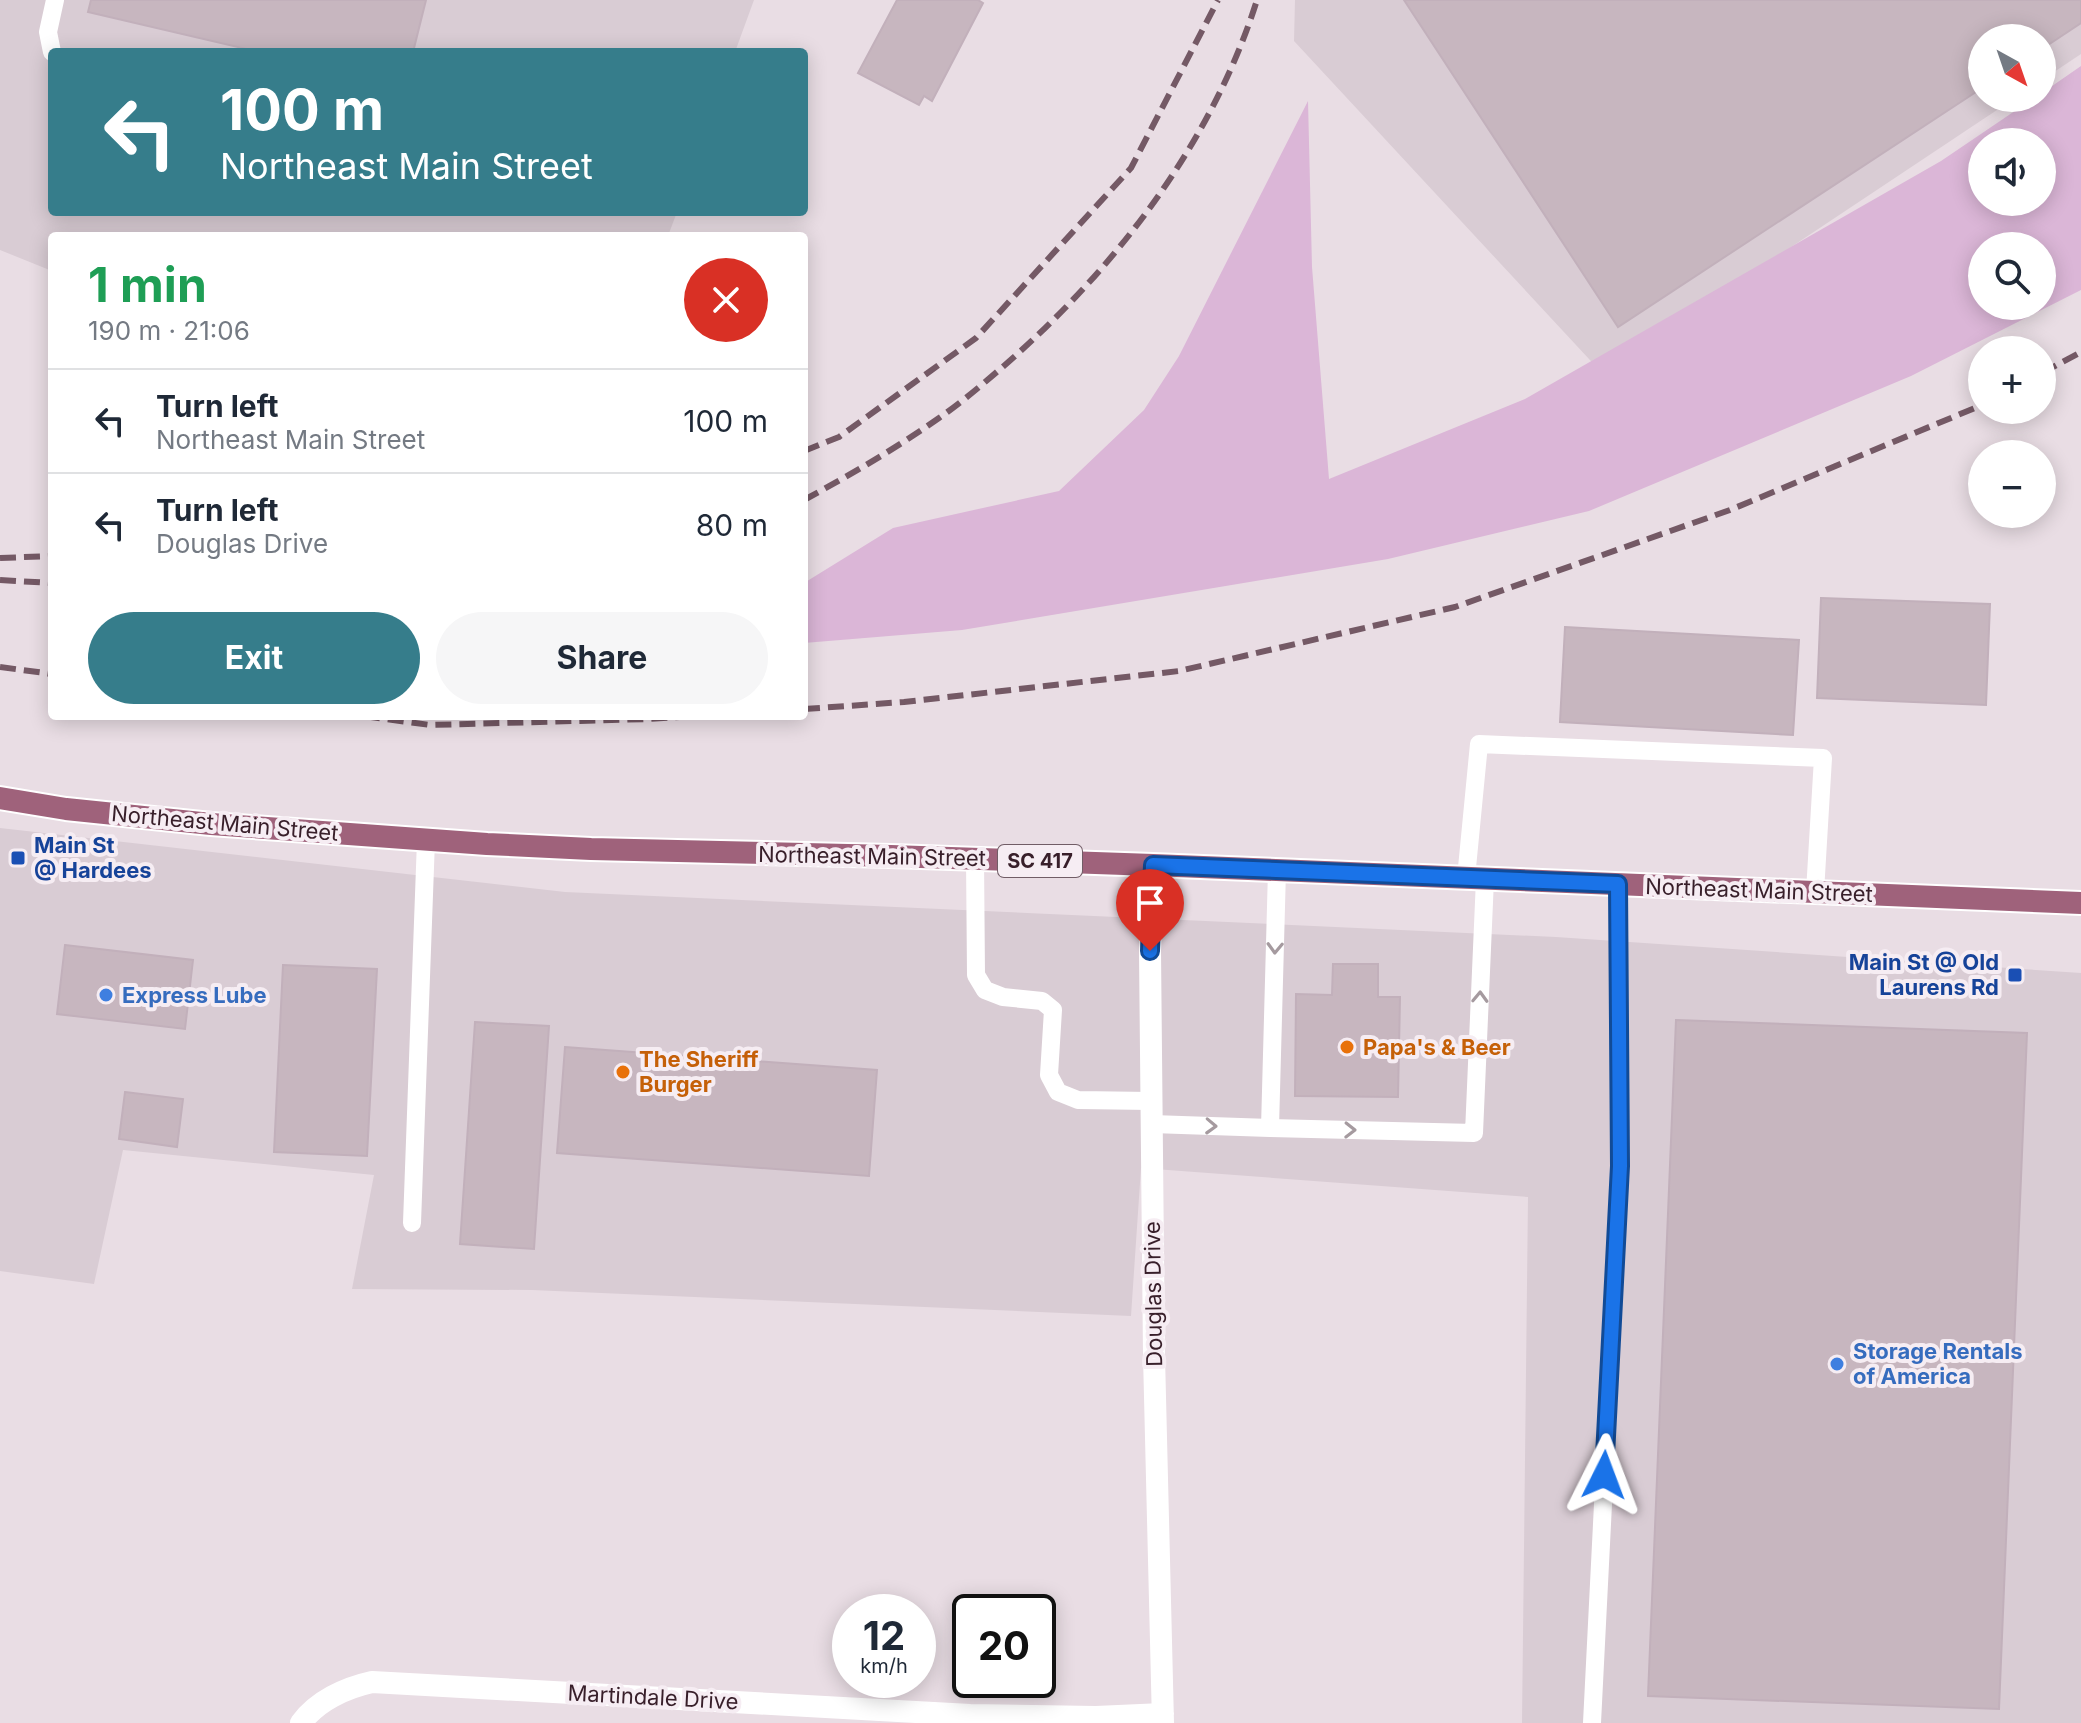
<!DOCTYPE html>
<meta charset="utf-8">
<style>
body{margin:0;font-family:Inter,sans-serif;background:#f6f6f7;color:#1f2937;height:100vh;display:flex;flex-direction:column;font-size:30px;white-space:nowrap}
*{box-sizing:border-box;margin:0}
p{font-size:26px;color:#747a83}
.icon{flex:none;width:44px;height:44px;fill:none;stroke:currentColor;stroke-width:2;stroke-linecap:round;stroke-linejoin:round}
.map{position:relative;flex:1;overflow:hidden}
.details{position:absolute;left:48px;top:232px;width:760px;height:488px;display:flex;flex-direction:column;background:#fff;border-radius:8px;box-shadow:0 4px 20px #0003}
.details>*{flex:none}
.banner{position:absolute;left:48px;top:48px;width:760px;height:168px;border-radius:8px;box-shadow:0 4px 20px #0003;background:#367d8b;color:#fff;overflow:hidden}
.needle{width:52px;rotate:140deg}
.fabs{position:absolute;left:1968px;top:24px;display:grid;gap:16px}
.fabs a{display:grid;place-items:center;width:88px;height:88px;border-radius:50%;background:#fff;box-shadow:0 4px 20px #0003;font-size:40px}
.speed{position:absolute;left:832px;top:1594px;display:flex;gap:16px;font-size:40px;font-weight:700;text-align:center}
.speed>*{display:grid;place-content:center;width:104px;height:104px;border-radius:50%;background:#fff;box-shadow:0 4px 20px #0003;line-height:1}
.speed small{font-size:20px;font-weight:400}
.speed .limit{border:4px solid #111;border-radius:12px;background:#fff;color:#111}
.pin{position:absolute;display:grid;place-items:center;width:68px;height:68px;color:#fff;margin:-82px -34px;border-radius:50% 50% 50% 0;rotate:-45deg;box-shadow:0 0 8px #0007}
.pin .icon{rotate:45deg}
.me{position:absolute;width:88px;margin:-44px;rotate:3deg;stroke-linejoin:round;filter:drop-shadow(0 0 6px #0008)}
.turn{display:flex;align-items:center;gap:28px;height:168px;padding:0 40px;font-size:36px}
.turn .icon{width:104px;height:104px;stroke-width:2.5}
.turn b{display:block;font-size:56px;line-height:68px}
.round{display:grid;place-items:center;flex:none;width:84px;height:84px;border-radius:42px;background:#f6f6f7}
.head{display:flex;align-items:center;justify-content:space-between;height:136px;padding:0 40px}
h1{font-size:48px;font-weight:700;line-height:60px;color:#1e9e55}
.action{display:flex;gap:16px;margin-top:auto;padding:16px 40px}
.action a{flex:1;height:92px;border-radius:48px;background:#367d8b;color:#fff;font-size:32px;font-weight:700;line-height:92px;text-align:center}
.action a+a{background:#f6f6f7;color:#1f2937}
ul{padding:0;list-style:none}
li{display:flex;align-items:center;gap:24px;height:104px;padding:0 40px;border-top:2px solid #e0e1e3}
li div{flex:1}
li b{display:block;font-size:30px}
li em{font-style:normal}
.map>svg:first-child{display:block}
.built{fill:#d9ccd4}
.green{fill:#dbb6d7;fill-rule:evenodd}
.building{fill:#c7b6bf;stroke:#c2b0bb;stroke-width:2}
.lines{fill:none;stroke-linecap:round;stroke-linejoin:round}
.primary-casing{stroke:#fff;stroke-width:26}
.service{stroke:#fff;stroke-width:18}
.minor{stroke:#fff;stroke-width:22}
.primary{stroke:#9f627b;stroke-width:22}
.rail{stroke:#745965;stroke-width:6;stroke-dasharray:16 8;stroke-linecap:butt}
.oneway{stroke:#a59a9f}
.route-casing{stroke:#114b97;stroke-width:20}
.route{stroke:#1a73e8;stroke-width:14}
.transit-dot{fill:#1a4fb4;stroke:#f6edf3;stroke-width:3}
.shop-dot{fill:#3f7fe0;stroke:#f6edf3;stroke-width:3}
.food-dot{fill:#e8710a;stroke:#f6edf3;stroke-width:3}
.labels{text-anchor:middle;dominant-baseline:central;stroke-width:8;stroke-linejoin:round;paint-order:stroke}
.shield{fill:#f6edf3;stroke:#715d66;stroke-width:2}
.shield-label{font-size:20px;font-weight:bold;fill:#381f2a}
.street-label{font-size:22px;fill:#381f2a;stroke:#f6edf3}
.transit-label{font-size:22px;font-weight:bold;fill:#164399;stroke:#f6edf3;text-anchor:start}
.shop-label{font-size:22px;font-weight:bold;fill:#366cbe;stroke:#f6edf3;text-anchor:start}
.food-label{font-size:22px;font-weight:bold;fill:#c56008;stroke:#f6edf3;text-anchor:start}
</style>
<div class="map">
<svg width="2081" height="1723" viewBox="0 0 2081 1723">
<rect width="100%" height="100%" fill="#e9dde4"/>
<path class="built" d="M0,0H754L735,52H52V212H677L668,236H52V271L0,250Z
M1295,0H2081V54L2042,80V38H1982V98H2015L1602,373L1294,41Z
M0,828L565,892L1556,937L2081,973V1723H1522L1528,1197L1141,1168L1131,1316L532,1290L352,1289L374,1175L123,1150L94,1284L0,1271Z"/>
<path class="green" d="M2081,66V290L1911,376L1589,511L1388,559L962,630L804,643V583L893,528L1059,491L1144,410L1179,356L1308,101L1312,267L1329,479L1525,399L1941,161L2034,98H2042V93ZM2042,142V202H1982V142ZM2042,246V306H1982V246Z"/>
<path class="building" d="M91,0H426L413,52H259L88,12Z
M897,0H978L983,3L932,101L924,96L919,105L858,73Z
M1404,0H2081V23L2042,49V38H1982V88L1618,327Z
M1821,598L1990,604L1986,705L1817,698Z
M1565,627L1799,640L1793,735L1560,722Z
M65,945L193,960L185,1029L57,1014Z
M1333,964H1378V997H1400L1398,1097L1295,1096L1296,994L1332,995Z
M283,965L377,969L367,1156L274,1152Z
M1676,1020L2027,1033L1999,1709L1648,1696Z
M475,1022L549,1026L534,1249L460,1244Z
M565,1047L877,1070L869,1176L557,1153Z
M125,1092L183,1099L177,1147L119,1139Z"/>
<g class="lines">
<defs>
<path id="primary" d="M0,798L66,809L211,824L487,844L591,849L891,856L1153,865L2081,903"/>
</defs>
<use href="#primary" class="primary-casing"/>
<path class="service" d="M52,52L48,32L55,0
M975,858L976,975L985,990L1003,997L1042,1001L1053,1010L1049,1075L1058,1092L1078,1100L1151,1101
M1277,870L1270,1128L1474,1133L1485,879
M1466,878L1479,744L1823,758L1815,892
M1152,1124L1270,1128
M412,1223L426,840
M1592,1723L1620,1166L1618,884"/>
<path class="minor" d="M1153,865L1150,951L1154,1356L1163,1723
M301,1723C317,1701 345,1688 372,1682L970,1715L1096,1717L1163,1714"/>
<use href="#primary" class="primary"/>
<path class="rail" d="M2042,373L2081,352
M804,451L839,437L976,338L1131,168L1218,0
M804,500C850,475 895,449 939,418C965,400 990,378 1014,357C1122,260 1213,139 1257,0
M0,558L52,556
M0,580L52,583
M0,667L52,674
M804,709L904,702L1179,671L1455,607L1730,510L1982,405
M364,716L430,725L648,719L697,716"/>
</g>
<defs><path id="oneway-chevron" d="M-2-3.5L2.5 0L-2 3.5" fill="none" stroke-width="1.6" stroke-linecap="round" stroke-linejoin="round" transform="scale(2)"/></defs>
<g class="oneway">
<use href="#oneway-chevron" transform="translate(1275 948) rotate(92)"/>
<use href="#oneway-chevron" transform="translate(1480 997) rotate(-88)"/>
<use href="#oneway-chevron" transform="translate(1211 1126) rotate(2)"/>
<use href="#oneway-chevron" transform="translate(1350 1130) rotate(1)"/>
</g>
<g class="lines">
<defs>
<path id="route" d="M1150,951L1153,865L1618,884L1620,1166L1604,1475"/>
</defs>
<use href="#route" class="route-casing"/>
<use href="#route" class="route"/>
</g>
<g class="transit-dot">
<rect x="10" y="850" width="16" height="16" rx="4"/>
<rect x="2007" y="967" width="16" height="16" rx="4"/>
</g>
<g class="shop-dot">
<circle cx="106" cy="995" r="8"/>
<circle cx="1837" cy="1364" r="8"/>
</g>
<g class="food-dot">
<circle cx="1347" cy="1047" r="8"/>
<circle cx="623" cy="1072" r="8"/>
</g>
<g class="labels">
<rect class="shield" x="998" y="845" width="84" height="32" rx="6"/>
<g class="shield-label">
<text x="1040" y="861">SC 417</text>
</g>
<g class="street-label">
<text transform="translate(225 823) rotate(5)">Northeast Main Street</text>
<text transform="translate(872 856) rotate(1)">Northeast Main Street</text>
<text transform="translate(1759 890) rotate(2)">Northeast Main Street</text>
<text transform="translate(1153 1294) rotate(-91)">Douglas Drive</text>
<text transform="translate(653 1697) rotate(3)">Martindale Drive</text>
</g>
<g class="transit-label">
<text x="34" y="845">Main St<tspan x="34" dy="25">@ Hardees</tspan></text>
<text x="1999" y="962" text-anchor="end">Main St @ Old<tspan x="1999" dy="25">Laurens Rd</tspan></text>
</g>
<g class="shop-label">
<text x="122" y="995">Express Lube</text>
<text x="1853" y="1351">Storage Rentals<tspan x="1853" dy="25">of America</tspan></text>
</g>
<g class="food-label">
<text x="1363" y="1047">Papa's &amp; Beer</text>
<text x="639" y="1059">The Sheriff<tspan x="639" dy="25">Burger</tspan></text>
</g>
</g>
</svg>
<div class="fabs">
<a><svg class="needle" viewBox="-14 -14 28 28"><path d="M0-13l5 13h-10z" fill="#e53935"/><path d="M0 13l5-13h-10z" fill="#747a83"/></svg></a>
<a><svg class="icon" aria-label="sound" viewBox="0 0 24 24"><path d="M4 9h4l5-4v14l-5-4H4zM17 9q2 3 0 6"/></svg></a>
<a><svg class="icon" aria-label="search" viewBox="0 0 24 24"><circle cx="10" cy="10" r="6"/><path d="M15 15l6 6"/></svg></a>
<a>+</a>
<a>−</a>
</div>
<div class="speed"><div>12<small>km/h</small></div><div class="limit">20</div></div>
<div class="pin" style="left:1150px;top:951px;background:#d93025"><svg class="icon" aria-label="arrive" viewBox="0 0 24 24"><path d="M6 21V4h12l-3 4 3 4H6"/></svg></div>
<svg class="me" style="left:1604px;top:1475px" viewBox="-20 -20 40 40"><path d="M0-17L14 15 0 8-14 15z" fill="#1a73e8" stroke="#fff" stroke-width="4"/></svg>
<div class="banner">
<div class="turn"><svg class="icon" aria-label="left" viewBox="0 0 24 24"><path d="M17 20v-9H6M10 6l-5 5 5 5"/></svg><div><b>100 m</b>Northeast Main Street</div></div>
</div>
<section class="details">
<div class="head"><div><h1>1 min</h1><p>190 m · 21:06</p></div><a class="round" style="background:#d93025;color:#fff"><svg class="icon" aria-label="close" viewBox="0 0 24 24"><path d="M6 6l12 12M18 6L6 18"/></svg></a></div>
<ul>
<li><svg class="icon" aria-label="left" viewBox="0 0 24 24"><path d="M17 20v-9H6M10 6l-5 5 5 5"/></svg><div><b>Turn left</b><p>Northeast Main Street</p></div><em>100 m</em></li>
<li><svg class="icon" aria-label="left" viewBox="0 0 24 24"><path d="M17 20v-9H6M10 6l-5 5 5 5"/></svg><div><b>Turn left</b><p>Douglas Drive</p></div><em>80 m</em></li>
</ul>
<div class="action"><a>Exit</a><a>Share</a></div>
</section>
</div>
